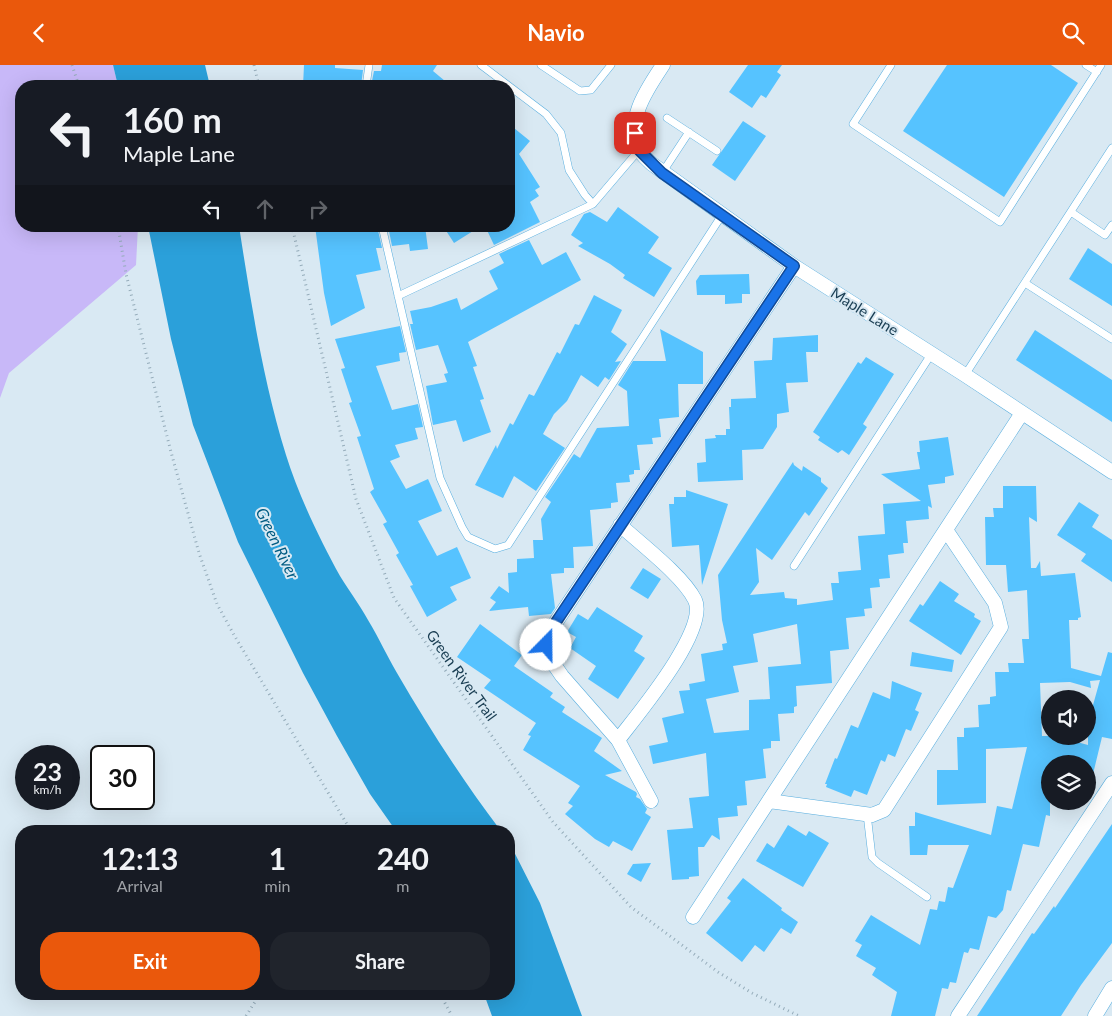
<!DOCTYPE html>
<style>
body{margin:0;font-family:Lato,sans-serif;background:#20242c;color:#f1f3f6;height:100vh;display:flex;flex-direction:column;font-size:19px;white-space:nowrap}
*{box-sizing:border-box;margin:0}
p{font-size:16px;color:#9ea1a6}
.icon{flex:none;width:28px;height:28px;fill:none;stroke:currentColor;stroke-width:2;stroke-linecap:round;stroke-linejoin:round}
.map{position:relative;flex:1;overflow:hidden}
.drawer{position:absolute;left:15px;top:760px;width:500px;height:175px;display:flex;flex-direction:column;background:#171b24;border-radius:20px;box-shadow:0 5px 20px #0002}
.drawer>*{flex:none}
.banner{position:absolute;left:15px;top:15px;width:500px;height:152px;border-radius:20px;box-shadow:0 5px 20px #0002;background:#171b24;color:#f1f3f6;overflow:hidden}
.buttons{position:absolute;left:1041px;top:625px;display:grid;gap:10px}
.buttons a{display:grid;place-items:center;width:55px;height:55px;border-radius:50%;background:#171b24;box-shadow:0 5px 20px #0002;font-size:25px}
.speed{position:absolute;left:15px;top:680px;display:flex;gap:10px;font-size:25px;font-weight:700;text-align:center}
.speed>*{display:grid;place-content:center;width:65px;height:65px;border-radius:50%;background:#171b24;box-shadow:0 5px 20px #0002;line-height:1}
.speed small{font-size:12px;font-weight:400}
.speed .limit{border:2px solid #111;border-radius:8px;background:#fff;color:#111}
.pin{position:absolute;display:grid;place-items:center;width:42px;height:42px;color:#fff;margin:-21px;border-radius:10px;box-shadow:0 2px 8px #0006}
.me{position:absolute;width:55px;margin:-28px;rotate:22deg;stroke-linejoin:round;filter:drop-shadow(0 0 4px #0008)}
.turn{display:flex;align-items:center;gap:18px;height:105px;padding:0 25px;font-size:22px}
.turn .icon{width:65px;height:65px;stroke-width:2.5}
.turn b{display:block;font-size:35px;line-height:42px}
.lanes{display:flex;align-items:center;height:48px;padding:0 25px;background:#0003;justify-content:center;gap:25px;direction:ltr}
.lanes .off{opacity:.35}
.eta{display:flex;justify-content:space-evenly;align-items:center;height:85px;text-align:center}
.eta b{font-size:30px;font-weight:700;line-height:35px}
.cta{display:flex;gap:10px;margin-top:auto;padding:10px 25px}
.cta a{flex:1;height:58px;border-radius:20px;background:#ea580c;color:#fff;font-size:20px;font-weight:700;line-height:58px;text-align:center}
.cta a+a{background:#20242c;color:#f1f3f6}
header{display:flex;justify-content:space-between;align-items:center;height:65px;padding:0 25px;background:#ea580c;color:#fff;font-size:22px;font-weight:700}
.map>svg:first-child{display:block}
.green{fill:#c8b8f8}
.water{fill:#2ba0da}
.building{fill:#56c3ff;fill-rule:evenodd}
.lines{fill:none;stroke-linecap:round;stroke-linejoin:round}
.lane-casing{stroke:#57aedf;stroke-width:8}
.street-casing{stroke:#57aedf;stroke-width:15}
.path{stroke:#95acba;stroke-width:3;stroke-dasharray:1 4;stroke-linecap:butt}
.lane{stroke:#fff;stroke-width:7}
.street{stroke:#fff;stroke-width:14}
.route-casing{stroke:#114b97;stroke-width:12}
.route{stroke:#1a73e8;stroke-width:9}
.labels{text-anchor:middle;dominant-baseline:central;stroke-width:4;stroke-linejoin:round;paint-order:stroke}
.street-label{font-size:15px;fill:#193d52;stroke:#d9e9f3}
.water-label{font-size:16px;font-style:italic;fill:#005b82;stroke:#d9e9f3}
</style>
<header><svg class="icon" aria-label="back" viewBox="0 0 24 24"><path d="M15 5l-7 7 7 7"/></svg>Navio<svg class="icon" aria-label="search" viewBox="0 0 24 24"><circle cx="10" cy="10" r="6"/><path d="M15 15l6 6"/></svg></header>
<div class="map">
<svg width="1112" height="951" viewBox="0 0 1112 951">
<rect width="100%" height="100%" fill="#d9e9f3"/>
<path class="green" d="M0,0H113L118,21H21V161H138L136,200L9,308L0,333Z"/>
<path class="water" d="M113,0H205L210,21H118Z
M148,161H239C251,238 263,316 286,390C298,429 320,475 340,511C349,526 360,540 368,555C379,573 387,591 397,608C429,663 463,716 501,766H396L370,729L337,671L303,608L238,477L193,360L171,274Z
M509,777L540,838L582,951H492L484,929H509Z"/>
<path class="building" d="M304,0H335V3L363,5L361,21H303Z
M382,0H437L433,6L451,21H371L374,6H381Z
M748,0H782L777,7L781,10L766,33L761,30L752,43L729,27Z
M947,0H1051L1078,18L1004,132L903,66Z
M743,56L766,71L735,116L712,100Z
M509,59L530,76L519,89L540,122L535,125L539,131L530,137L540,157L494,180L485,161H509Z
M618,142L659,172L648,188L672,203L654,232L623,213L625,210L610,199L578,181L583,178L571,170L584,149L590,147L607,157Z
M315,161H377L382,183H376L381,205L356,210L365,243L331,261L324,228Z
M388,161H425L428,184L410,186L409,179L392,181Z
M443,161H481L454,178Z
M529,175L542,200L566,187L581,215L468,277L477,301L473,302L484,334L480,335L491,367L463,377L456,355L433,360L426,321L447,317L444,309L448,308L438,280L416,285L410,259H413L410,246L431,242L457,233L461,245L498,224L489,206L504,198L499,189Z
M1088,183L1112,199V241L1069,214Z
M749,209L750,229H742V238L725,239V230H697L696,216L700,210Z
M594,230L622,245L611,267L627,279L615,297L621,296L609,315L605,312L598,322L581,310L567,336L554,349L543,369L565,383L536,426L514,411L503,433L475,420L496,380L497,384L510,358L513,360L529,329L534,331L557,287L560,289L575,259L579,260Z
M400,261L406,287L399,288L400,296L376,301L392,345L418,339L423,362L415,363L418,374L395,380L400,392L390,396L406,424L428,414L442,446L418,456L437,491L457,482L471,513L450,522L457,535L427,552L410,521L413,520L396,490L399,488L383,459L387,457L370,427L374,424L357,372L361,371L349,338L352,337L341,304L345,303L335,274Z
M660,264L703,287V319H678L679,352L659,354L661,372L652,373L653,379L637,380L640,405H634V409L629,410L630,417L616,418L618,437L611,438V443L590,445L593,481L573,482L574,503H564V508L551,509L555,543L551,549L529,551L528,542L489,546L496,537L490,533L499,521L509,528L508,508L517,507V494L534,493L533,475H543L541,454L551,437L545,432L574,389L580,393L597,363L629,361L627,326L618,320L633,296H666Z
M1035,265L1112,315V357L1016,295Z
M818,270V287H806L808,317L786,318L789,347L777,349V362L763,384L742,385L743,415L698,417L697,398L706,397L705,374L716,373L715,370H726V364H730L729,342H731V334L756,333L754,296L772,295L773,273Z
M866,292L894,309L863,359L867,362L849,390L842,385L838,388L818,375L820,372L813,367L858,297L861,299Z
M948,372L954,410L945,412V418L928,420L932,443L928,441L929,454L906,456L908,478H903L904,488L888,490L890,513L879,514L880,522L870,523L872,543L864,544L865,551L846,553L849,584L830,586L832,618L796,621L797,641L794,642V648L778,649L780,676H771V683L763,684L766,713L745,716L747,740L737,741L738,751L718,753L720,775L712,770L704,782H698L699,811L689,812V814L672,815L667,765L693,763L689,733L709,731L706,688L653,699L649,681L668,677L662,653L684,648L679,626L690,625L689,619L705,616L701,589L723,585L722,579L727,578L722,555L718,510L793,397L794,400L802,406L803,401L821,413V417L828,423L809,451L805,447L772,495L756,483L759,517L750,530L784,527L785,533L797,534V540L833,535L831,518H839L838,507L861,505L858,471L885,469L883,439L921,436L881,409L920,404L917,387H920L919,376ZM797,559L801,599L768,602L770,634L749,635V665L714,668L706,634L739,627L733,601L758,597L753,569Z
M1003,421H1036L1037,457L1029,452L1031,503H1036L1040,496L1041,511L1075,508L1081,552L1078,553V555H1069L1071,603L1101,611L1108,587L1112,588V674L1102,672L1093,709L1088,708V699H1050V751L1046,750L1039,782L1023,779L1011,826L1007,825L1003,845L996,853L988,851L979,885L970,883L968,888L964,887L956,918L950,917L948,924L942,923L935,951H891L897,927L872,910L876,903L856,891L862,880L855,876L871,850L920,880L930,844L937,845L939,836L945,837L948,822L953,823L969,780H928L927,790H910L909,761H915V747L991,770L997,741L1012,744L1027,682L986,684V738L937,740V705H958L957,672H964V663L979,662L978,640L990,639V632L996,631L995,607H1009L1008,598H1024L1022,574H1029L1027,525L1008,527L1006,500H986L985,452H994L993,443H1003ZM1100,615L1088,658V680L1055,671H1042L1040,618L1070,617L1091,623L1090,616Z
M686,425L728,439L702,520L699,480L672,482L669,439H674V432H686Z
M1079,437L1099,450L1092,462L1112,475V517L1081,496L1086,489L1057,470Z
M643,503L661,514L648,534L630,523Z
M940,516L959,529L954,536L975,549L974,552L981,556L961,590L909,556L920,539L923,541Z
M597,542L643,571L634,586L645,593L618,634L588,614L596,601L570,583L576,572L567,567L578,549L588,555Z
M480,559L522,590L514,601L553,628L550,632L565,642L562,647L602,673L594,686L622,706L605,710L636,727L637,729L636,732L640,734L647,744L645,748L651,752L632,786L613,776L609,782L595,774L565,749L573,741L568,738L580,721L523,685L531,671L528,670L536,658L484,623L491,615L457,592Z
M912,587L954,595L952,607L910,601Z
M892,616L922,628L915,645L919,647L911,666L906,664L895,692L888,689L885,697L881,695L867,730L854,725L851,732L826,722L827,719H825L835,693L837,694L851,660L858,663L873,627L890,634Z
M1112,759V878L1081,920L1061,951H977L1032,868L1034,869L1054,841L1055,843Z
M788,760L806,771L809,766L829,778L803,822L756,796L767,778L774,783Z
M651,798L641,817L627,809L633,799Z
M743,813L782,843L781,845L798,857L791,869L781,863L764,887L755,880L742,897L706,868L731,836L727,833Z"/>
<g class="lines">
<defs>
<path id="lane" d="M481,0L546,49L561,68L569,105L585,130L593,139L639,85
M541,0L580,26L591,25L611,0
M891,0L853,59L1000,157L1101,0
M1086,0L1097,7
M366,21L369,0
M667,53L717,86
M662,108L689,67
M1071,147L1105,170L1112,160
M382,161L440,413L462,462L468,472L495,484L508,480L722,150
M1025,218L1112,274
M398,231L593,139
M965,310L1112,83
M794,501L932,288
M867,749L872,792L878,798L927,832"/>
<path id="street" d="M663,0C648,23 625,54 639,84C641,90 648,95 652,99L794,201L965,310L1112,407
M618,675C637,650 709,565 695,535C683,511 641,479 620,460
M651,736L618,675L562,611L553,598L546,580L550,566L794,201
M769,736L872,750L884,745L1001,562L995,538L946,465
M693,852L1022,348
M958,951L1112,718
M1095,951L1112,923"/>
</defs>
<use href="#lane" class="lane-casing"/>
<use href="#street" class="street-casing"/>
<path class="path" d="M72,0L79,21
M254,0L259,21
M118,161L126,209L171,387L199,488L217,539L234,570L351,766
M292,161L356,434L394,533L553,757L631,842L718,907L752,928L799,951
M440,929L452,951
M246,951L260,929"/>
<use href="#lane" class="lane"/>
<use href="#street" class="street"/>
</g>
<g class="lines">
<defs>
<path id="route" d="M546,580L550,566L794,201L662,108L639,85L635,68"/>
</defs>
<use href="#route" class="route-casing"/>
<use href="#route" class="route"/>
</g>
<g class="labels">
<g class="street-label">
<text transform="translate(865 246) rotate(32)">Maple Lane</text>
<text transform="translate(462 610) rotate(54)">Green River Trail</text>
</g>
<g class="water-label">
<text transform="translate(278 478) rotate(64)">Green River</text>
</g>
</g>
</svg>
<div class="buttons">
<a><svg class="icon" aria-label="sound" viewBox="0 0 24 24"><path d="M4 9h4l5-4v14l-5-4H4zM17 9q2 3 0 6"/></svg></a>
<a><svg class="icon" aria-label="layers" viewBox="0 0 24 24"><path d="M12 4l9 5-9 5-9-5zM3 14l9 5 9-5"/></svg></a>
</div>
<div class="speed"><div>23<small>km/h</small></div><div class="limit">30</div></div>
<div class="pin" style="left:635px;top:68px;background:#d93025"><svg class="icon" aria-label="arrive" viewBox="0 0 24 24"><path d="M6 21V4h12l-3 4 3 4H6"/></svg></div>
<svg class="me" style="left:546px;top:580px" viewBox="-20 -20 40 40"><circle r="19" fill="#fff"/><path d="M0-13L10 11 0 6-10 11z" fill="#1a73e8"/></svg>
<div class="banner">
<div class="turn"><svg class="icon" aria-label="left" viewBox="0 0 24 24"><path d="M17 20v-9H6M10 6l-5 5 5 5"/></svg><div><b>160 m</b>Maple Lane</div></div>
<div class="lanes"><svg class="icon" aria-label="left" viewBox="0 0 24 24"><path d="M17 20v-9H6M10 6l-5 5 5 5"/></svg><svg class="icon off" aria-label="ahead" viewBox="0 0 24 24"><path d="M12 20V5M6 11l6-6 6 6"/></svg><svg class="icon off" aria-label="right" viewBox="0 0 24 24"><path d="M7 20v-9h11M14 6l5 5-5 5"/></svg></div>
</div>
<section class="drawer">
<div class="eta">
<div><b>12:13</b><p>Arrival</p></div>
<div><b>1</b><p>min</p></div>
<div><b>240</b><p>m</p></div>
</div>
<div class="cta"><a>Exit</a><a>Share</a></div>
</section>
</div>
